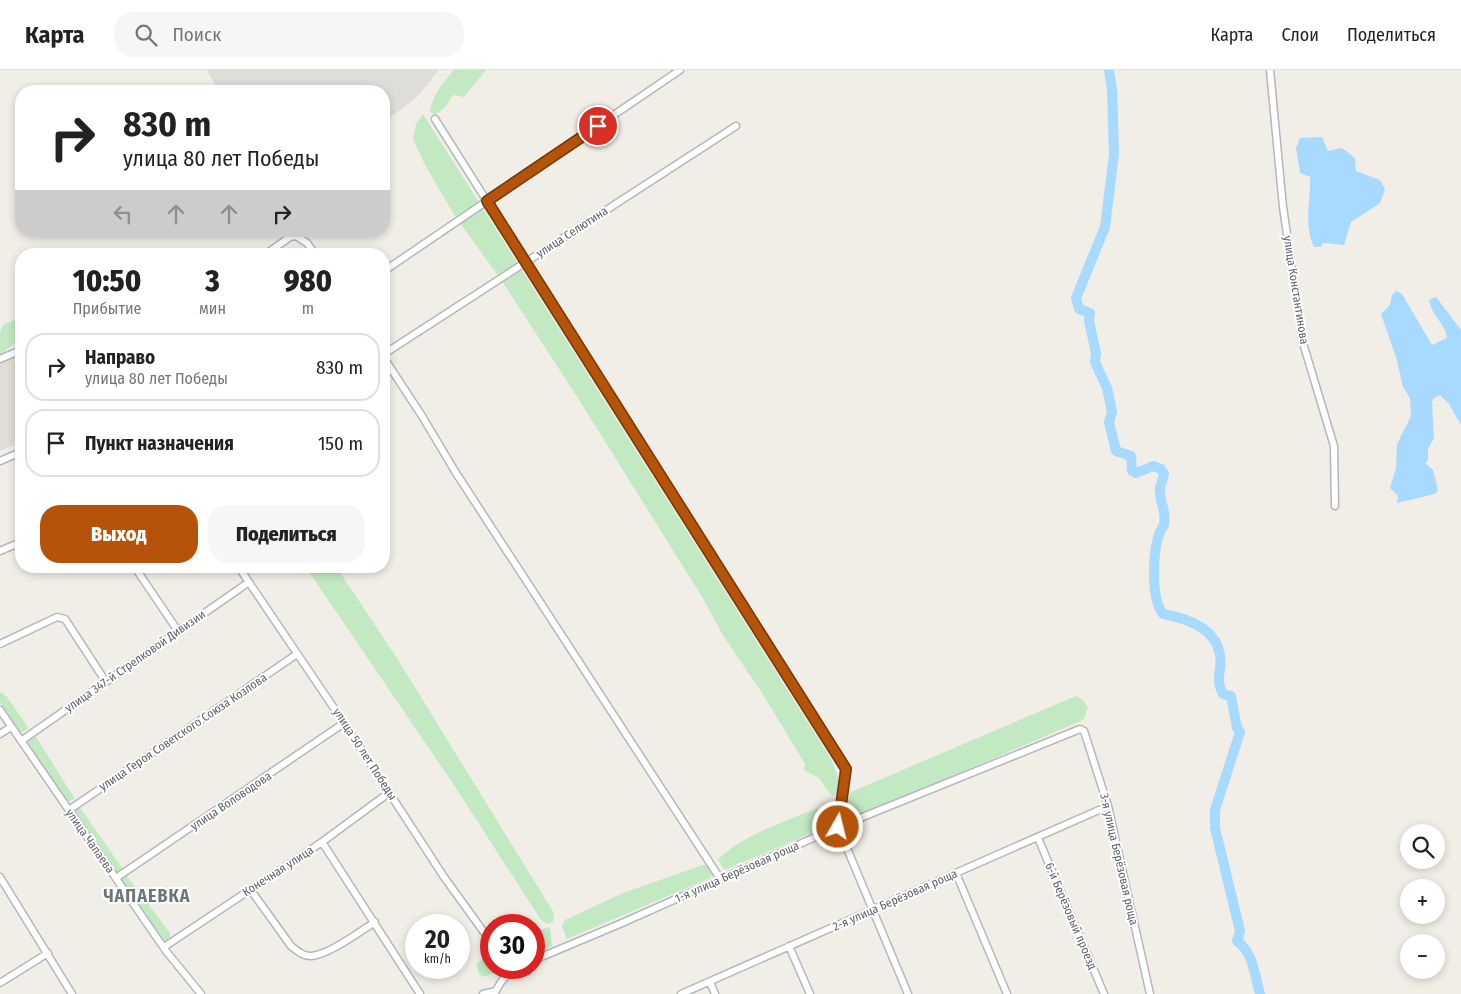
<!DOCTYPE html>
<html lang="ru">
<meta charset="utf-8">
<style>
body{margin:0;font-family:"Fira Sans Condensed",sans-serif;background:#f6f6f6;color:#222;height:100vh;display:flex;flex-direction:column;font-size:19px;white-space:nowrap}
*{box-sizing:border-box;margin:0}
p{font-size:16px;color:#767676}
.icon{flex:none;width:28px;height:28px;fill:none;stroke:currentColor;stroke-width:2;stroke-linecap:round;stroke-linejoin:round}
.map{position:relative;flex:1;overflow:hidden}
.panel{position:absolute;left:15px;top:178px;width:375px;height:325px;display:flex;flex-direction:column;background:#fff;border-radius:20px;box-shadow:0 2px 8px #0003}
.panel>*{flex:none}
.banner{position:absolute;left:15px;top:15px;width:375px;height:152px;border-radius:20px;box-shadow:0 2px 8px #0003;background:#fff;color:#222;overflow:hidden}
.controls{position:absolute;left:1400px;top:754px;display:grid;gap:10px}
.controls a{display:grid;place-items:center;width:45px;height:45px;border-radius:50%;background:#fff;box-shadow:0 2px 8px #0003;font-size:25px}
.speed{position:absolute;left:405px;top:844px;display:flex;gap:10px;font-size:25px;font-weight:700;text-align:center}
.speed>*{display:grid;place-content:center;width:65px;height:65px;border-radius:50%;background:#fff;box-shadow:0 2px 8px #0003;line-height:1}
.speed small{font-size:12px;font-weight:400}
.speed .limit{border:8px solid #d22;background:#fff;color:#111}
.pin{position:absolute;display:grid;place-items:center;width:42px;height:42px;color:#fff;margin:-21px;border:2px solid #fff;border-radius:50%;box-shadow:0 1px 5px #0007}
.me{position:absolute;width:55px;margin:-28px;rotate:8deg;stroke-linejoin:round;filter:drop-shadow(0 0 4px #0008)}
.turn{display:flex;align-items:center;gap:18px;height:105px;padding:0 25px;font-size:22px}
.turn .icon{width:65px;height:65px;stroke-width:2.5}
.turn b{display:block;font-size:35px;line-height:42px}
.lanes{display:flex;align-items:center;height:48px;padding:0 25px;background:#0003;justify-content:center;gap:25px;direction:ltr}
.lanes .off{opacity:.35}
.eta{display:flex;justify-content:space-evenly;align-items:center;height:85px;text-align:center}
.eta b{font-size:30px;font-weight:800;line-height:35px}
.button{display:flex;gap:10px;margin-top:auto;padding:10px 25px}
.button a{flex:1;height:58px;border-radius:20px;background:#b45309;color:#fff;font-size:20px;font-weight:800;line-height:58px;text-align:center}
.button a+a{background:#f6f6f6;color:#222}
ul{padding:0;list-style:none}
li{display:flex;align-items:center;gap:15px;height:68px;margin:0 10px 8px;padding:0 15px;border:2px solid #e0e0e0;border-radius:20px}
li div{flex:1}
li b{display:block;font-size:19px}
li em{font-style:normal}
header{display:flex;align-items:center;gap:30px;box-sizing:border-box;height:70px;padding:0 25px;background:#fff;border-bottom:1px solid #e0e0e0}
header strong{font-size:24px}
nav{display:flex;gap:28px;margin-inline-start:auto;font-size:18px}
.search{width:350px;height:45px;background:#f6f6f6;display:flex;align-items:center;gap:12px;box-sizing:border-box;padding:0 18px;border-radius:20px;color:#767676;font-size:19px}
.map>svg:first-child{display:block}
.industrial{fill:#dfddd8}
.education{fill:#e1ddd4}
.green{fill:#c2e9c2}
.water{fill:#a8d9ff}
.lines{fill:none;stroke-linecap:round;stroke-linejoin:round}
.river{stroke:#a8d9ff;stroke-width:10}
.street-casing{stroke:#b4b7bb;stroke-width:9}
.street{stroke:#fff;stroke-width:6}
.route-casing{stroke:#753606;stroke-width:12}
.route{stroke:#b45309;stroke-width:9}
.labels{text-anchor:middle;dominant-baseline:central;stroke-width:4;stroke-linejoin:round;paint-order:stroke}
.street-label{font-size:12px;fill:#5e6267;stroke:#fff}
.district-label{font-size:18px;font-weight:bold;letter-spacing:1px;fill:#6f7479;stroke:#fff}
</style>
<header>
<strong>Карта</strong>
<div class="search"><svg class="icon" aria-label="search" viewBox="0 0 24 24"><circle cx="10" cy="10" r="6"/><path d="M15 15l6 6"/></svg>Поиск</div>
<nav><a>Карта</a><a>Слои</a><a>Поделиться</a></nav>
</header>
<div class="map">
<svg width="1461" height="924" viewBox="0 0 1461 924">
<rect width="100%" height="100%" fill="#f0eee6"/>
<path class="industrial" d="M207,0H439L416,28L384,52V21H218Z"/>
<path class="education" d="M21,282V372L0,381V292Z"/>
<path class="green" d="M454,0H486L464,27L453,25L445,37L435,45L430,42C432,26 443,12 454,0Z
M423,44L831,689L840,712L841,724L832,726L819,708L804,700L805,694L764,626L724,567L704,530L581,333L502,211L455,146L425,95L413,69L416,54Z
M19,248L21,249L20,269L0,285V262L3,255Z
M305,496H336L398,590L554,843L553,852L547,854L541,850L454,715Z
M0,622L7,627L26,654L28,659L20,663L0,633Z
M1076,626L1083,630L1088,638L1083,650L859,746L846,745L844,737L851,722Z
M32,666L36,667L75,729L66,732L26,674V671Z
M831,734L836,735L839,742L837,752L725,800L718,790C737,767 801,744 831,734Z
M79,736L122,798L117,803L73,743Z
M703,795L708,796L712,804L710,808L567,869L562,856L565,850L623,823Z
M126,805L170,863V867L165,871L121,812L122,809Z
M550,857L552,876L534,884V862Z
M491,883V898H504L484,907L479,904L476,894Z"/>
<path class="water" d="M1322,67L1328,81L1342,78L1355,88L1356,101L1380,110L1385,119L1380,133L1351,152L1344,175L1323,173L1321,177H1314C1303,153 1311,132 1310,107L1300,103L1296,78L1300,68Z
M1396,221L1402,224L1432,275L1447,268C1445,253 1432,246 1429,230L1436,227L1461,260V355L1449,334L1440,325L1434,328L1432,332L1434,368L1428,379V390L1425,393L1433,400L1438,420L1435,424L1397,433L1398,426L1390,418L1396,398L1397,374L1411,346L1410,328L1403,317L1396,287L1381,244L1390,235L1392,225Z"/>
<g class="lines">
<path class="river" d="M1109,0L1112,19L1114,84L1105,157L1076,228L1079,239L1090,243L1089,251L1096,283L1095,292L1107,318L1112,342L1109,352L1116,381L1131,386L1132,401L1136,403L1153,396L1161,399L1164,404C1163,410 1160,414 1160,419C1159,432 1167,441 1164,454C1164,457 1160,460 1159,464C1153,483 1150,527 1163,544C1186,548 1216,558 1220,585C1223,602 1214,606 1223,624L1231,626L1237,658L1240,662L1215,740V758L1240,861L1237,871C1253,882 1255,906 1260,924"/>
<defs>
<path id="street" d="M1270,0L1283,137L1303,273L1334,376L1335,436
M435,49L846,699L838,757L908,924
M266,184L290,167L296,166L307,173L315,184
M384,201L680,0
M384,284L736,56
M384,288L422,346L456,403L721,810
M0,289L21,280
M0,391L21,382
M0,481L21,472
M134,496L178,561
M238,496L344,653L444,807L491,872
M0,574L57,547L65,549L106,612
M0,640L166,881L201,924
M0,664L11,657
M21,671L249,512
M69,740L297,584
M1038,768L1104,924
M322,772L420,924
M956,803L1007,924
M0,807L72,924
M116,808L344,653
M250,819L291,876C297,881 304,887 312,886C330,884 359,862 375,852
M789,876L810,924
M164,877L322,772L390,722
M534,890L622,853L838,757L1080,659L1084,661L1108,736L1150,924
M710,912L715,924
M0,913L48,883
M496,921C501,910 507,903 518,898
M483,924L496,921
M681,924L1108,736"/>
</defs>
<use href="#street" class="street-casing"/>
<use href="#street" class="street"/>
</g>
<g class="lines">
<defs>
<path id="route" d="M598,56L487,131L846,699L838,757"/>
</defs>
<use href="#route" class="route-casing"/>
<use href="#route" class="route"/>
</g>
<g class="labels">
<g class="street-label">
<text transform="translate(572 162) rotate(-33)">улица Селютина</text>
<text transform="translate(1296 220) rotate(81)">улица Константинова</text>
<text transform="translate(135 591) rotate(-35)">улица 347-й Стрелковой Дивизии</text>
<text transform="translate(183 662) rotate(-34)">улица Героя Советского Союза Козлова</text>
<text transform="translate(365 684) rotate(57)">улица 50 лет Победы</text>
<text transform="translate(231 731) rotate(-34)">улица Воловодова</text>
<text transform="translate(90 771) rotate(55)">улица Чапаева</text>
<text transform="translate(1119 789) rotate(77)">3-я улица Берёзовая роща</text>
<text transform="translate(278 801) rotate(-33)">Конечная улица</text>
<text transform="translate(737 802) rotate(-24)">1-я улица Берёзовая роща</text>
<text transform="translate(895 830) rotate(-24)">2-я улица Берёзовая роща</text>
<text transform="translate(1071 846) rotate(67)">6-й Берёзовый проезд</text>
</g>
<g class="district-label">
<text x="147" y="826">ЧАПАЕВКА</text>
</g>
</g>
</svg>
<div class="controls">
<a><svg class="icon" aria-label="search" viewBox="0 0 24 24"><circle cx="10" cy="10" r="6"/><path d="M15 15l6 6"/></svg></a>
<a>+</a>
<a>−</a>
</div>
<div class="speed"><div>20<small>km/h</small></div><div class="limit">30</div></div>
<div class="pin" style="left:598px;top:56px;background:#d93025"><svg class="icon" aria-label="arrive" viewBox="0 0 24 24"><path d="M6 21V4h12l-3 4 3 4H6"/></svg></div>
<svg class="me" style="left:838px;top:757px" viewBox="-20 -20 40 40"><circle r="17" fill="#b45309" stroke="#fff" stroke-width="3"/><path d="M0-11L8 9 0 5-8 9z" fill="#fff"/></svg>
<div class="banner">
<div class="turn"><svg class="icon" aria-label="right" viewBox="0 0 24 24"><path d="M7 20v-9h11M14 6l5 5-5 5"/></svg><div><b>830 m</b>улица 80 лет Победы</div></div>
<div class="lanes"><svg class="icon off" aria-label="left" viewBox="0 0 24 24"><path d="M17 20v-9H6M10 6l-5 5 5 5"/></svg><svg class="icon off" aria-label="ahead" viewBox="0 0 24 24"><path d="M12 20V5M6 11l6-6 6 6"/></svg><svg class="icon off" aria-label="ahead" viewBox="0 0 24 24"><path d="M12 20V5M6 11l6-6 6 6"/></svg><svg class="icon" aria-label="right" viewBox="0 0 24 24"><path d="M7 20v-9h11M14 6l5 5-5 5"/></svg></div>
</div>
<section class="panel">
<div class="eta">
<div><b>10:50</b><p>Прибытие</p></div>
<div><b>3</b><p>мин</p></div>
<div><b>980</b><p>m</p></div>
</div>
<ul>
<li><svg class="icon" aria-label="right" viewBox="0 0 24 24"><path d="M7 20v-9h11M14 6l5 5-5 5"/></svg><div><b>Направо</b><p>улица 80 лет Победы</p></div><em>830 m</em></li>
<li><svg class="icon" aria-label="arrive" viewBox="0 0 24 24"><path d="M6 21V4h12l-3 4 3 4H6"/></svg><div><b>Пункт назначения</b></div><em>150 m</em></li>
</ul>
<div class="button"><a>Выход</a><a>Поделиться</a></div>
</section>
</div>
